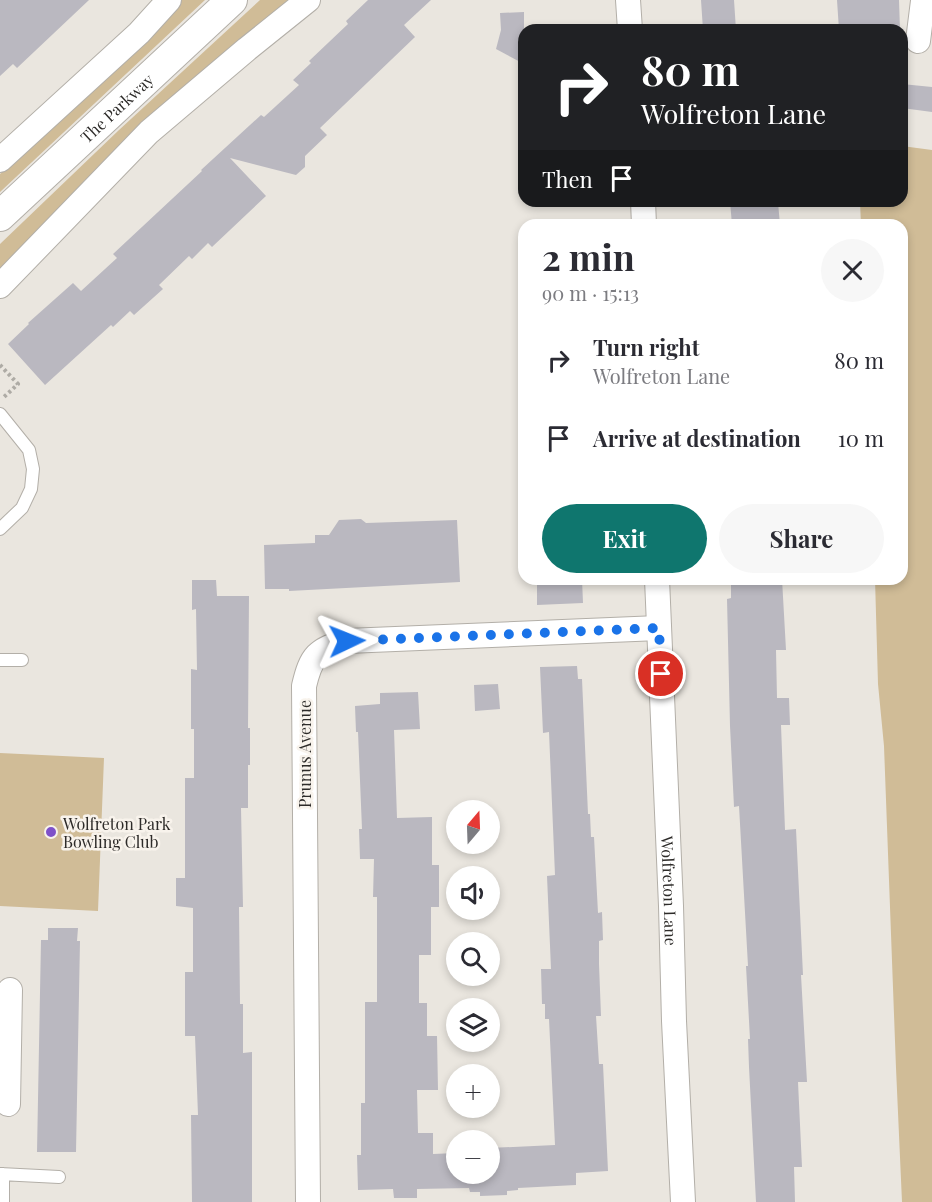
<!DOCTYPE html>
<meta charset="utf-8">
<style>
body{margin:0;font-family:"Playfair Display",serif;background:#f7f7f7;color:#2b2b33;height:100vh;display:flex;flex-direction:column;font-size:22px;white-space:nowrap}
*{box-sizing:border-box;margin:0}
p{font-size:20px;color:#7c7c81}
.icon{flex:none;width:33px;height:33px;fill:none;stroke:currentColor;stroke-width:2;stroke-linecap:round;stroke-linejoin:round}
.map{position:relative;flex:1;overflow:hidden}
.panel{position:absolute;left:518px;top:219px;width:390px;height:366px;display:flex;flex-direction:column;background:#fff;border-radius:18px;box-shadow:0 3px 9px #0003}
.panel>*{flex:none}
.banner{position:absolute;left:518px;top:24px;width:390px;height:183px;border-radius:18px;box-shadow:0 3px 9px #0003;background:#202124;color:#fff;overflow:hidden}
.needle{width:39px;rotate:19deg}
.fabs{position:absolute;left:446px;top:800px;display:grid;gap:12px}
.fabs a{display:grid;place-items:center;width:54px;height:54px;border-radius:50%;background:#fff;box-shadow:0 3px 9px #0003;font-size:30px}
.pin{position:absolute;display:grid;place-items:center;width:51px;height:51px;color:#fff;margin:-26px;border:3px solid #fff;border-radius:50%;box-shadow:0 2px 6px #0007}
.me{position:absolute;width:66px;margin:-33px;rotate:88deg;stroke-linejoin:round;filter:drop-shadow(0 0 4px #0008)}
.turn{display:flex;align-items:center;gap:21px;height:126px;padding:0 24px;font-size:27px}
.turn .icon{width:78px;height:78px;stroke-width:2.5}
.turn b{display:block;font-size:42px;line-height:51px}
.then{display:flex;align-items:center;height:57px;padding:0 24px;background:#0003;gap:12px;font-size:22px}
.round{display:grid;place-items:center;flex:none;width:63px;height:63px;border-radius:32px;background:#f7f7f7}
.head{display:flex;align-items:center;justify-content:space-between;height:102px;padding:0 24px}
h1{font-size:36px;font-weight:700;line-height:45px}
.cta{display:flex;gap:12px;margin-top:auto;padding:12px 24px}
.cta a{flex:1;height:69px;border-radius:36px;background:#0f766e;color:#fff;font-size:24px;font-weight:700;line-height:69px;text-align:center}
.cta a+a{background:#f7f7f7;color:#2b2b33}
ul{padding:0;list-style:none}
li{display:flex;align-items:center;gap:18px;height:78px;padding:0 24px}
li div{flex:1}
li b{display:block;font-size:22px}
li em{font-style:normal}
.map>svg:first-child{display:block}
.green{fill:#d0bc97}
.building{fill:#bab8c0}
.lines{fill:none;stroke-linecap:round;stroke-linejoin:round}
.service-casing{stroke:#b3afa8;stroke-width:14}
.minor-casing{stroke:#b3afa8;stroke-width:26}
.tertiary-casing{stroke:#b3afa8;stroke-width:32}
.path{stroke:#aeaba5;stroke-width:4;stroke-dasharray:3 3;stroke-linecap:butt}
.service{stroke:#fff;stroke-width:12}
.minor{stroke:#fff;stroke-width:24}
.tertiary{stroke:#fff;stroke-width:30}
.route{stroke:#1a73e8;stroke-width:10;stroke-dasharray:0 18}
.poi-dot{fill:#7e51c9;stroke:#f8f3ec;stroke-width:2}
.labels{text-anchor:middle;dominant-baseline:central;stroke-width:5;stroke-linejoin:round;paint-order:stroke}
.street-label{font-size:16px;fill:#2d2b29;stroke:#f8f3ec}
.poi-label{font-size:16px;fill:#2d2b29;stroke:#f8f3ec;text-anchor:start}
</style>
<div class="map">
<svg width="932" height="1202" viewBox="0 0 932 1202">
<rect width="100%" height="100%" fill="#eae6df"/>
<path class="green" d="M181,0H205L0,192V174L155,29Z
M260,0H292L192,80L85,180L63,207L0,272V244L119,130Z
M902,146L932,150V1202H902L896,1068L884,746L878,684L875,579H902V225H861L860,201H902Z
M0,753L104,758L98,911L0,906Z"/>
<path class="building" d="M0,0H89L17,68L13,64L0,76Z
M368,0H431L404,25L415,37L320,128L327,135L305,156V167L296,175L230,158L266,196L212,247L208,243L192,259L189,256L159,285L163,289L134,315L130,311L113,327L111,325L45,385L8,344L29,324L28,323L73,283L81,291L117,258L113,254L202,171L201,170L261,115L264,117L299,85L293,80L311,63L309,61L348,24L346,21Z
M701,0H734L736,30H703Z
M837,0H899L900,30H839Z
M524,12V64L496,49L501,30L500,13Z
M902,84L932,87V112L902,108Z
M730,201H769L770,203L778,202L780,225H732Z
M361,519L366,523L457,520L460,582L289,591V589H265L264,545L315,543V535H329L339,520Z
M537,579H582L583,603L537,605Z
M731,579H782L786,650H776L777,698H789L790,725H781L785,830L796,829L803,975H801L807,1082H798L802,1167H794L795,1202H756L749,1067L748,1039H750L746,966H748L739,806L734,807L730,726L727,599L731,598Z
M192,580H216L217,596H249L248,728H250V765H248V808H241L243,907H239L240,1004H243V1053L252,1052V1202H192L191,1115H198L195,1036H185V972H193V908L176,906V878H185V778H194V729H191V669L197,670L196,609L192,610Z
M577,666L578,679H582L588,814H590L591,837H594L598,913L602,912L603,940L599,941V964L601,1016H596L599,1064H603L608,1171L576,1173V1185L518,1188V1190L507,1191V1195L480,1196V1192H470L469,1188L417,1189V1198H394L393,1189L358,1190L357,1155H361V1103H365V1002H377V897H373L374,859H360L359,829H362L358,732H356L355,706L380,704V693L418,692L420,729L394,730L397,818L432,817V865H439V907H431V955H419V1003H427V1036H437L438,1090H417L418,1133H433V1154L456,1153V1173H489V1148L555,1145L549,1019H545V1004H542L541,969H551L547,876L555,875L549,732L543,733L540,667Z
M498,684L500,709L475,711L474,685Z
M48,928H78L77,941H80L76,1152H37L41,940H48Z"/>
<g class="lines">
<defs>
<path id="service" d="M0,414L29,450L33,469L31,489L22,508L0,529
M0,660H22
M0,1174L59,1177
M3,1202V1174"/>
<g id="minor">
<path d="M628,0L630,30"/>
<path d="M918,41L923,1"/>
<path d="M0,160L139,33L169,0"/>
<path d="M643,201L644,225"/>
<path d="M0,286L149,132L247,49L308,0"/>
<path id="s1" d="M657,579L671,906L674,1021L683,1202"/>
<path d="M8,1104L10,990"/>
<path d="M308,1202L304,686C311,656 317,649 347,641L659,628"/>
</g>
<g id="tertiary">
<path id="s2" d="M0,216L232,0"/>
</g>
</defs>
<use href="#service" class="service-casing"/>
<use href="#minor" class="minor-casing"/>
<use href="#tertiary" class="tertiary-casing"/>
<path class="path" d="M0,365L18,384L4,397"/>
<use href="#service" class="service"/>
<use href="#minor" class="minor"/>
<use href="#tertiary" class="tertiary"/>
</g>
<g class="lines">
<path class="route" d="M347,641L659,628L661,674"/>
</g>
<circle class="poi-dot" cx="51" cy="832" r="6"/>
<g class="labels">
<g class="street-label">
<text stroke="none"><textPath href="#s2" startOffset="159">The Parkway</textPath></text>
<text transform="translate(304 754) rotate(-90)">Prunus Avenue</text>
<text stroke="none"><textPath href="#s1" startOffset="312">Wolfreton Lane</textPath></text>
</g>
<g class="poi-label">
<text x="63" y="823">Wolfreton Park<tspan x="63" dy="18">Bowling Club</tspan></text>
</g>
</g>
</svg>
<div class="fabs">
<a><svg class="needle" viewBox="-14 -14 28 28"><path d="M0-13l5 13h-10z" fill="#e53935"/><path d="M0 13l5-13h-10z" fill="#7c7c81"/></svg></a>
<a><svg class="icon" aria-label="sound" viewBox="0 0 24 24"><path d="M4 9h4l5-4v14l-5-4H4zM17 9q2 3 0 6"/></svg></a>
<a><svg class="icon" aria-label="search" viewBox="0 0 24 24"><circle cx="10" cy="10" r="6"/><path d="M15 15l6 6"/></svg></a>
<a><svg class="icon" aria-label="layers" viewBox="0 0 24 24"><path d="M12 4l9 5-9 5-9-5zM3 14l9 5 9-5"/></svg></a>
<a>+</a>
<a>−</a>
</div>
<div class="pin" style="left:661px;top:674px;background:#d93025"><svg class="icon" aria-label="arrive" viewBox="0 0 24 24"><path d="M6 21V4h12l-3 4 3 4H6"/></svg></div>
<svg class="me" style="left:347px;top:641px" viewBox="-20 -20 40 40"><path d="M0-17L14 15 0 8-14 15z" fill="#1a73e8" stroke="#fff" stroke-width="4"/></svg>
<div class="banner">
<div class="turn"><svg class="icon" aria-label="right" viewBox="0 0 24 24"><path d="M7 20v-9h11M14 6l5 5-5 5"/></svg><div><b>80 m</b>Wolfreton Lane</div></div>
<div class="then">Then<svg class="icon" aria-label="arrive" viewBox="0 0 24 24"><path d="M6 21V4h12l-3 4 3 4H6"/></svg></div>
</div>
<section class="panel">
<div class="head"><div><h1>2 min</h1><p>90 m · 15:13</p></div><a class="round"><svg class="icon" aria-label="close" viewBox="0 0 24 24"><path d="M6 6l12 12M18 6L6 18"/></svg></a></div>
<ul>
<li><svg class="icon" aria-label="right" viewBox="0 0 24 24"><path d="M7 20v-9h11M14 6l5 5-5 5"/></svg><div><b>Turn right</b><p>Wolfreton Lane</p></div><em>80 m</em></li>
<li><svg class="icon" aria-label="arrive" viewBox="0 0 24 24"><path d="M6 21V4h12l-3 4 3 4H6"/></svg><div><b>Arrive at destination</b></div><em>10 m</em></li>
</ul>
<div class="cta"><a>Exit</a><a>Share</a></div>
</section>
</div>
